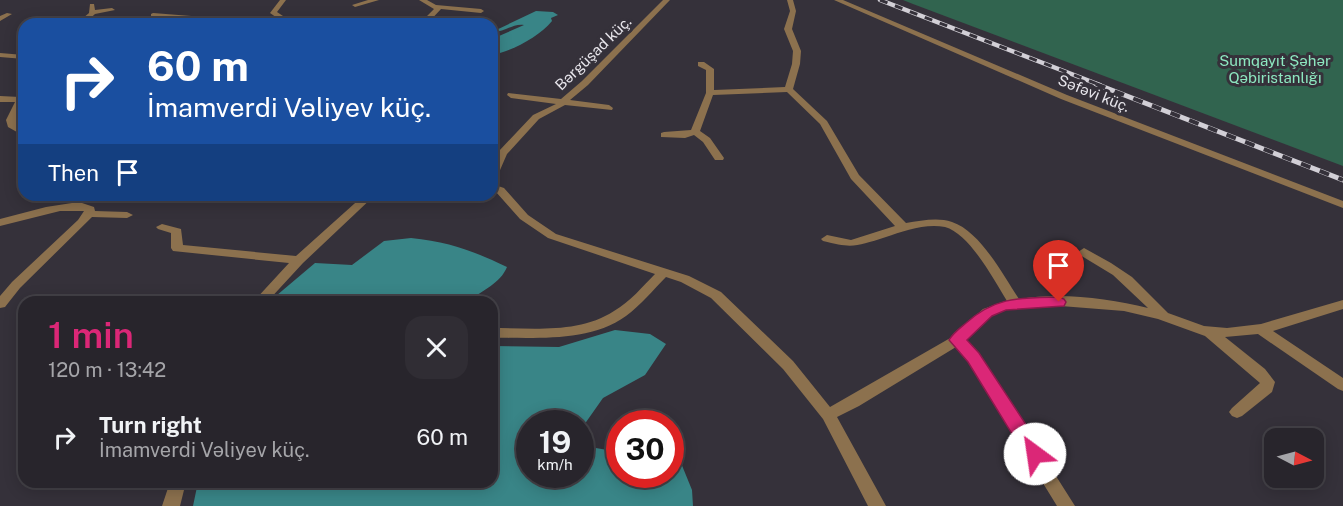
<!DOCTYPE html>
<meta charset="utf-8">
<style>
body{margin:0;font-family:"Public Sans",sans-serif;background:#302d34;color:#f1f3f6;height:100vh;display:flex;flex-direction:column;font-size:22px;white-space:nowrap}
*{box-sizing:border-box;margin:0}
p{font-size:20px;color:#a5a5a9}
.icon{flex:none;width:33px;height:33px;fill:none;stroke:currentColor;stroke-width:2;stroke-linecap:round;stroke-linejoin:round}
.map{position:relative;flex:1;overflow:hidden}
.sheet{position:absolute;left:18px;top:296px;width:480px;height:192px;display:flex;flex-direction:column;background:#28252c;border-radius:18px;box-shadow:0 3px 15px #0003,0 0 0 2px #444248}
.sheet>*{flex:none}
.hud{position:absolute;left:18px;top:18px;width:480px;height:183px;border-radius:18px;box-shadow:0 3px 15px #0003,0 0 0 2px #444248;background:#1a4fa0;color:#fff;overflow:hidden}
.needle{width:39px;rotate:96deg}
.fabs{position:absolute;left:1264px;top:428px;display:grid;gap:12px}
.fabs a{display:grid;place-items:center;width:60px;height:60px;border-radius:12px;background:#28252c;box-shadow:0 3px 15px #0003,0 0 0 2px #444248;font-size:30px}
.speed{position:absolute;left:516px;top:410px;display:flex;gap:12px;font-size:30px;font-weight:700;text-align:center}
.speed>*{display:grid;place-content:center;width:78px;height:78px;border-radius:50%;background:#28252c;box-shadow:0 3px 15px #0003,0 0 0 2px #444248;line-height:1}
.speed small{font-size:15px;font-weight:400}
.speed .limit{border:9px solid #d22;background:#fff;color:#111}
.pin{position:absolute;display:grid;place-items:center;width:51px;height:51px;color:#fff;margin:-62px -26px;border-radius:50% 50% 50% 0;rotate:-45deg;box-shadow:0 0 6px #0007}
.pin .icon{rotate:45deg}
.me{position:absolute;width:66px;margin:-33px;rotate:329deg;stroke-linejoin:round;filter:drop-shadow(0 0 4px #0008)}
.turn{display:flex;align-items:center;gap:21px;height:126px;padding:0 30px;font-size:27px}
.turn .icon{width:78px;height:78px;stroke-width:2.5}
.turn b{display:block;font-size:42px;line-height:51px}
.then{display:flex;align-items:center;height:57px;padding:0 30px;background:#0003;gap:12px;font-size:22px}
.round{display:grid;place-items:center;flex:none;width:63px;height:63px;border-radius:18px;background:#302d34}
.summary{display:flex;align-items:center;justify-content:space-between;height:102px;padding:0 30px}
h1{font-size:36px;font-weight:600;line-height:45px;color:#db2777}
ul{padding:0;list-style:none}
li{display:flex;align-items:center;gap:18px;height:78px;padding:0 30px}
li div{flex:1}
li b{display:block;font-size:22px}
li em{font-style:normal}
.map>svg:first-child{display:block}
.green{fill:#31644f}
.water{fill:#398587;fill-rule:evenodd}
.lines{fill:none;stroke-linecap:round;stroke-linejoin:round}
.minor{fill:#8c714e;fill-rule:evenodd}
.rail-far1-casing{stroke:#d2cfd6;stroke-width:4.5}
.rail-casing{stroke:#d2cfd6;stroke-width:5}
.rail-far1{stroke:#35313a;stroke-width:3;stroke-dasharray:8;stroke-linecap:butt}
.rail{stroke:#35313a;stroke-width:4;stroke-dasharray:10;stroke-linecap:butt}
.route{fill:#db2777;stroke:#8e194d;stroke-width:1.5}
.labels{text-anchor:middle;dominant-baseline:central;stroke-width:6;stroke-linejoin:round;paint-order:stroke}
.far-street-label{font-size:15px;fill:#e7e5eb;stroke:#35313a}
.far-park-label{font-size:15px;fill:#8de7c0;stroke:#35313a}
</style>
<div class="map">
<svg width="1343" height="506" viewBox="0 0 1343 506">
<rect width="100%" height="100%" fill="#35313a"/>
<path class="green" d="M903,0H1343V166L913,4Z"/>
<path class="water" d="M536,11L553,12L558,15L551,18L552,21C539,37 512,51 492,55V39L524,25C513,23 503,33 492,32Z
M411,238C449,242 474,251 507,267C500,284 483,289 470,301H270L315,263L352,265L384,241Z
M615,330L650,334L666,344L645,375L603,398L584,425L590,447L619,452L620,474H670L671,460L681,463L692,490L693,506H193L198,482H492V346L559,347ZM530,423H580V474H530Z"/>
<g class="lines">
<path class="minor" d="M280,0H286L277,12L295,24H286L270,13Z
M368,0H379L355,7L352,5Z
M419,0H427L436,5L481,9L484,11L481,13L441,9L427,24H419L434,9Z
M663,0H670L588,85L570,100L609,105L613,108L612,110L565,105L539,119L507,154L497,177L492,180V165L499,151L533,115L556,104L511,98L507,95L508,93L561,99L582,81Z
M787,0H793L796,11L792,29L801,51L800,64L793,89L827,121L859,175L906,223C921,221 937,217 952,222C980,231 1003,275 1019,299C1060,292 1108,298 1148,308L1113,275L1080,255L1078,252L1084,248L1111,263L1132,277L1168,313L1204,326L1227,328L1261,324L1343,300V309L1273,331L1343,378V391L1338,389L1258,334L1225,337L1265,369L1275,382L1272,392L1242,416L1237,418L1232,416L1229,412L1232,408L1260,383L1205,336L1158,319L1124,311L1048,305L1006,310L988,318L965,340L978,353L1075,506H1057L968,361L956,347L859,406L837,417L886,506H868L823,419L783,369L711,298L681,282L666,277C653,290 641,305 626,316C589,343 536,337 492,338V328C532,328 579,334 614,311C630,302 643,286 655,274L548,238L520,219L496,192L492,191V184L504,188L528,215L556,234L689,276L721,292L793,361L830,407L952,337L983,309L1007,301C994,280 970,234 945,227C926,223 903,231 886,237C857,246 853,249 823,241L821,239L827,235L851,240L895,226L851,179L820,124L787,92L713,95L700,131L710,138L724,158L723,160H715L703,142L694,135L685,138L661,137V133L664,132L691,130L706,93V70L698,66V62H704L714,69V90L785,87L792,64L793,51L784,29L790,11Z
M834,0H843L1067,95L1343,201V208L1061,99Z
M90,4H94L95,10L112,8L115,10L95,14L84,24H76L89,13Z
M7,13L12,14L0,21V16Z
M153,13L204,17L207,19L202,24H193L197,21L151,16V14Z
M0,53L24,55V59L0,57Z
M24,95V103L16,120L17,126L24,129V136L8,127L6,120L15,102H0V96L20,97Z
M364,195H375L303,263L267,302H253L289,263L173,251L171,248V233L158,229L156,227L162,224L181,229L183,245L296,256Z
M72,203H82L94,207L95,211L127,212L133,215L127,218L92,217L20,288L5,307L0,308V296L12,282L78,220L84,211H60L0,226V219L46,207Z
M170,482H186L180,506H162Z"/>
<defs>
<path id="rail-far1" d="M880,0L1100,85"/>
<path id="rail" d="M1096,84L1343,180"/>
</defs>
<use href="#rail-far1" class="rail-far1-casing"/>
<use href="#rail" class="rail-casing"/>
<use href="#rail-far1" class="rail-far1"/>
<use href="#rail" class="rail"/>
</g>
<path class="route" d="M1059,297L1064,299L1066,302L1064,306L1006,310L992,316L967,340L979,353L1042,449L1044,454L1042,460L1035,462L1028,460L968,362L949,340C953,333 960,328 966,323C996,296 1021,298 1059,297Z"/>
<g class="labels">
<g class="far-street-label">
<text transform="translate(593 53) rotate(-44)">Bərgüşad küç.</text>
<text transform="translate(1094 93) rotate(22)">Səfəvi küç.</text>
</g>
<g class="far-park-label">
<text x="1275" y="60">Sumqayıt Şəhər<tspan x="1275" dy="17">Qəbiristanlığı</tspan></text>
</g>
</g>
</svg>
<div class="fabs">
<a><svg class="needle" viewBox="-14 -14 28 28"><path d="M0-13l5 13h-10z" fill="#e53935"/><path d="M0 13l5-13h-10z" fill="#a5a5a9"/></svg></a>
</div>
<div class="speed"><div>19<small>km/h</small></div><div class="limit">30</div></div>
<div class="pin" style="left:1059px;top:302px;background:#d93025"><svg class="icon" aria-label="arrive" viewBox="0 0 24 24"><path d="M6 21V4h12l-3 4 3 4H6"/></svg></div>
<svg class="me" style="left:1035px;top:454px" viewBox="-20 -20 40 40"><circle r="19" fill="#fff"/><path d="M0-13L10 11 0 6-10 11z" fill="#db2777"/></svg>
<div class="hud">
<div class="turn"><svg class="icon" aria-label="right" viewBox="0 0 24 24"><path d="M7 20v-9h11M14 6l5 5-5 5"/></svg><div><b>60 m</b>İmamverdi Vəliyev küç.</div></div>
<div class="then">Then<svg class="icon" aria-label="arrive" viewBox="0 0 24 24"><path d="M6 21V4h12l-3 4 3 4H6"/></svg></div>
</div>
<section class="sheet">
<div class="summary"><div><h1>1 min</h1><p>120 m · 13:42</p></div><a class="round"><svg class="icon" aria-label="close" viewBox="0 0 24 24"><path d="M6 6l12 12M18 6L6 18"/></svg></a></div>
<ul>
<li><svg class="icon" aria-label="right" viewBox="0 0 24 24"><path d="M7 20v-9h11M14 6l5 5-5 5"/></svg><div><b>Turn right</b><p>İmamverdi Vəliyev küç.</p></div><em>60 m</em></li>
</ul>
</section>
</div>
